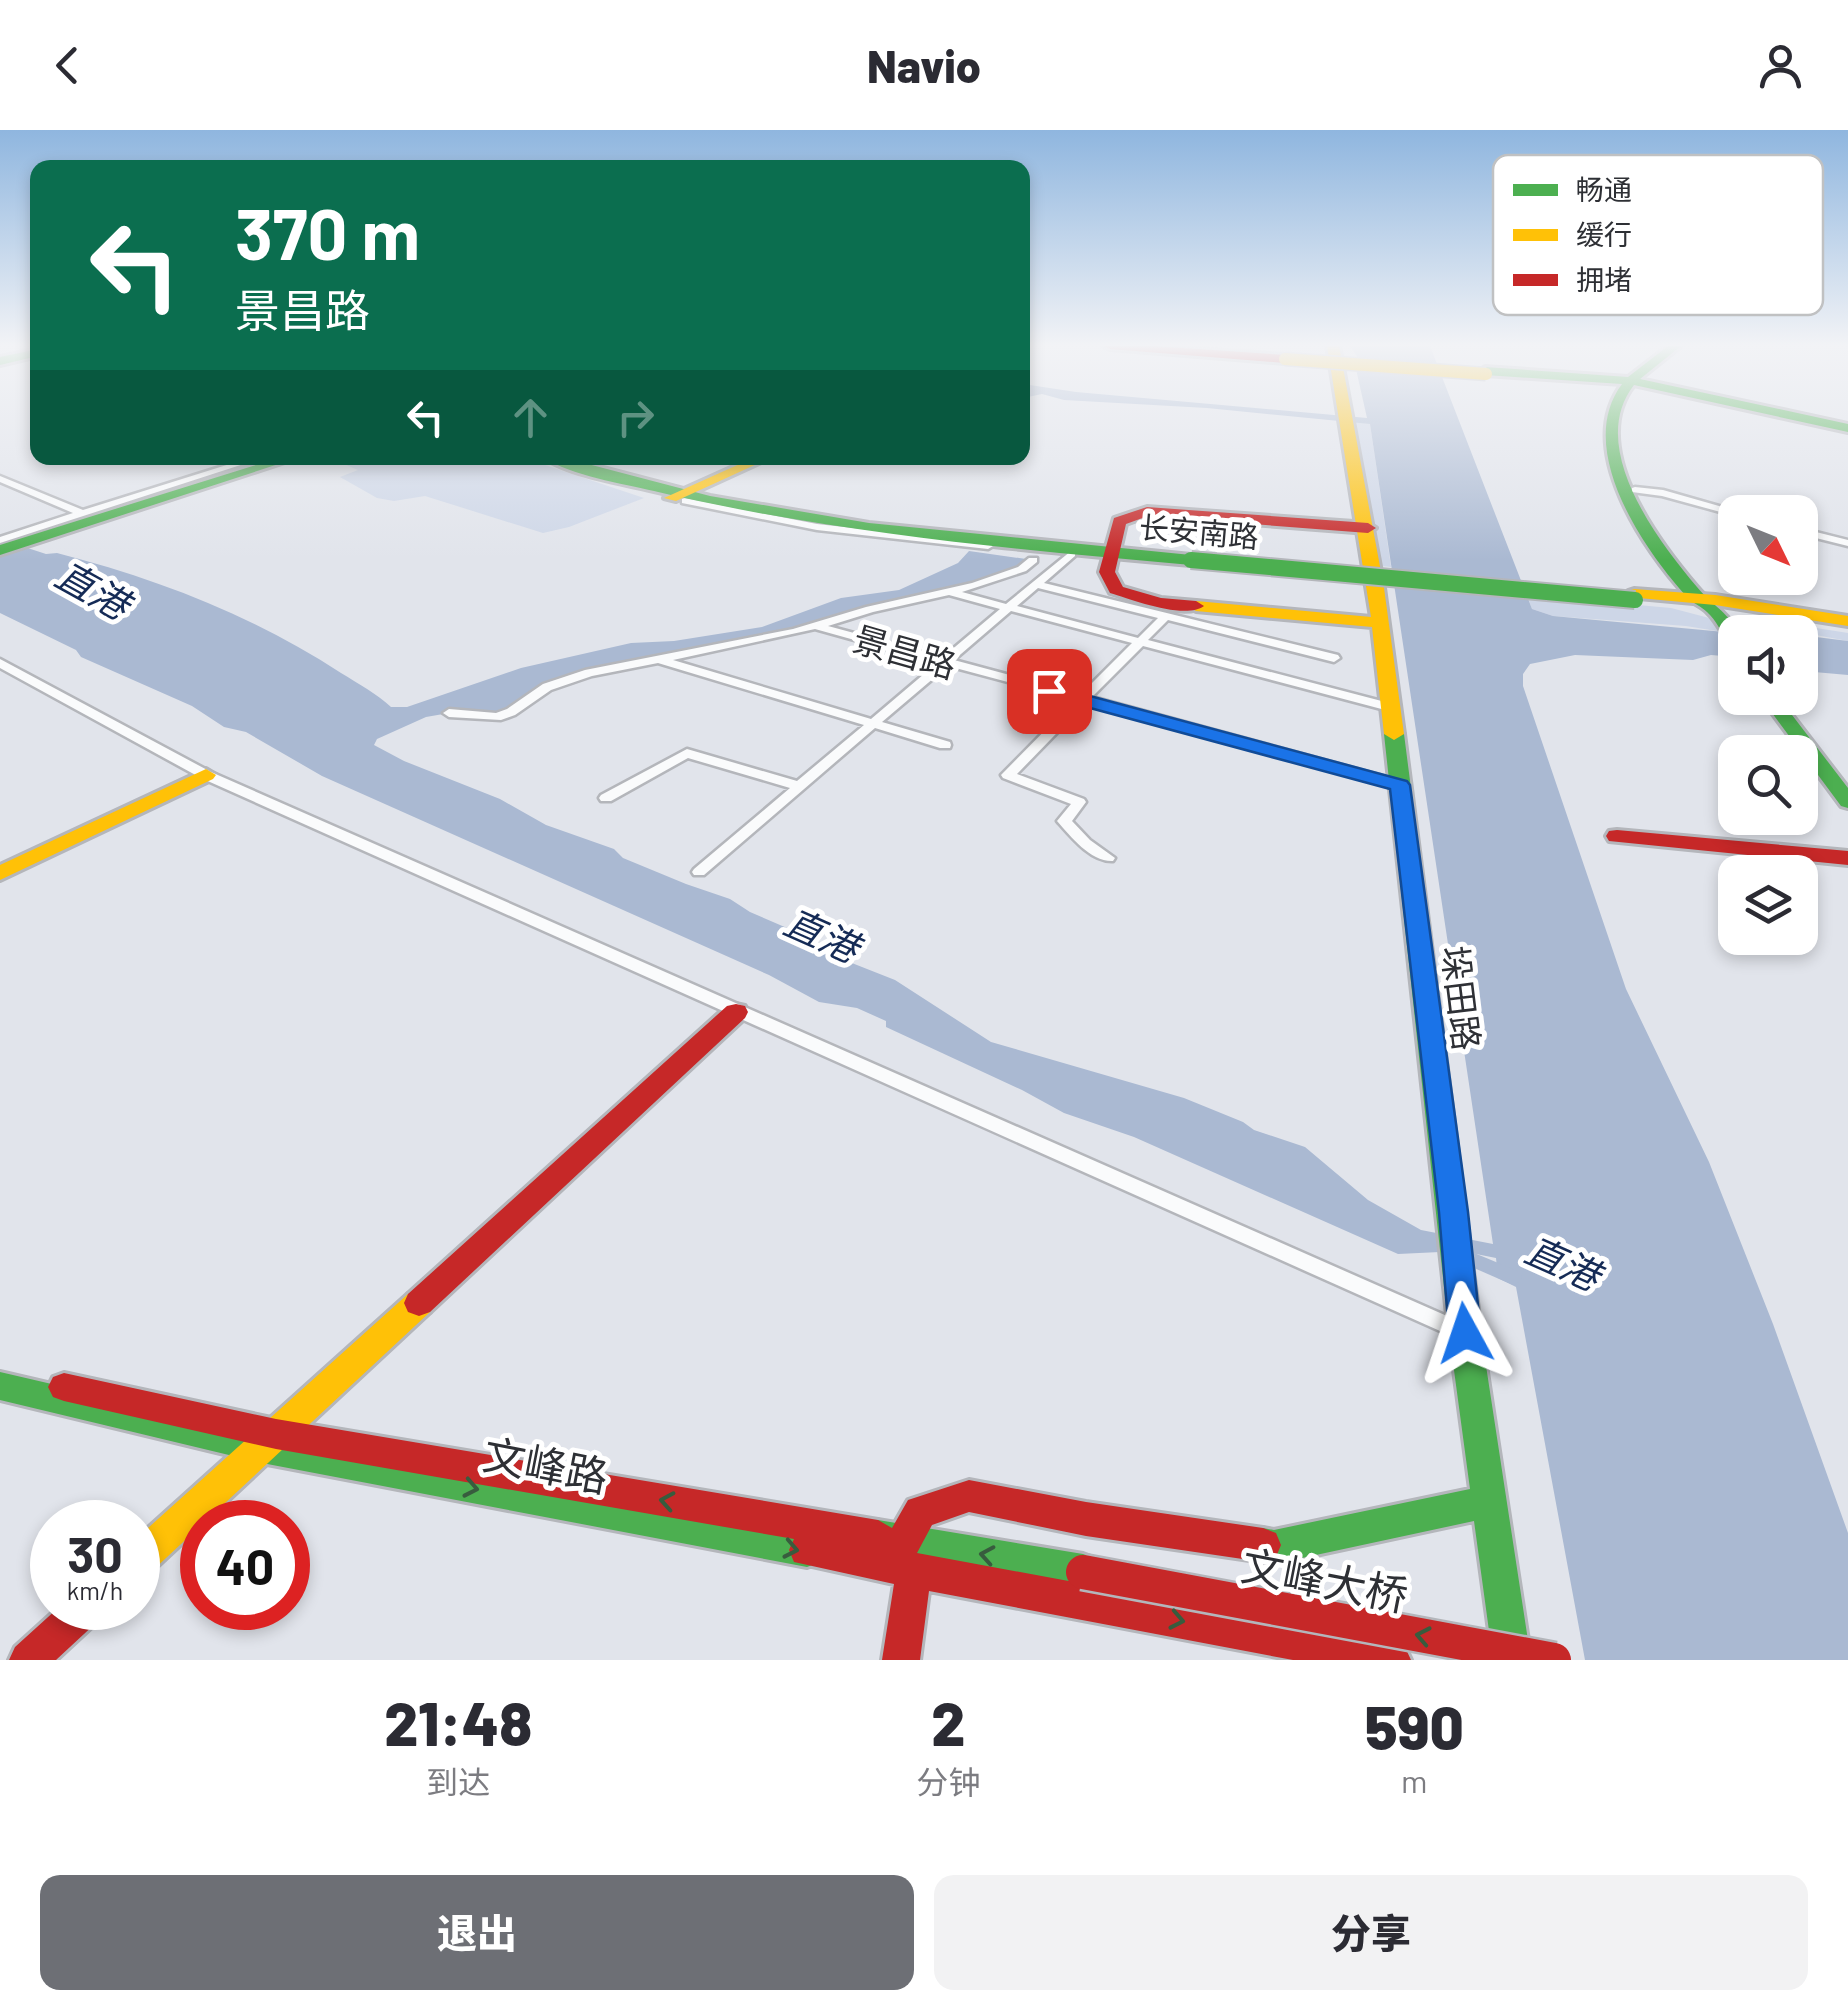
<!DOCTYPE html>
<html lang="zh">
<meta charset="utf-8">
<style>
body{margin:0;font-family:Barlow,"Noto Sans SC",sans-serif;background:#f2f2f3;color:#2b2b33;height:100vh;display:flex;flex-direction:column;font-size:38px;white-space:nowrap}
*{box-sizing:border-box;margin:0}
p{font-size:32px;color:#7c7c81}
.icon{flex:none;width:55px;height:55px;fill:none;stroke:currentColor;stroke-width:2;stroke-linecap:round;stroke-linejoin:round}
.map{position:relative;height:1530px;overflow:hidden}
.drawer{display:flex;flex-direction:column;background:#fff;flex:1}
.drawer>*{flex:none}
.banner{position:absolute;left:30px;top:30px;width:1000px;height:305px;border-radius:20px;box-shadow:0 5px 15px #0003;background:#0b6e4f;color:#fff;overflow:hidden}
.needle{width:65px;rotate:133deg}
.tools{position:absolute;left:1718px;top:365px;display:grid;gap:20px}
.tools a{display:grid;place-items:center;width:100px;height:100px;border-radius:20px;background:#fff;box-shadow:0 5px 15px #0003;font-size:50px}
.speed{position:absolute;left:30px;top:1370px;display:flex;gap:20px;font-size:50px;font-weight:700;text-align:center}
.speed>*{display:grid;place-content:center;width:130px;height:130px;border-radius:50%;background:#fff;box-shadow:0 5px 15px #0003;line-height:1}
.speed small{font-size:25px;font-weight:400}
.speed .limit{border:15px solid #d22;background:#fff;color:#111}
.pin{position:absolute;display:grid;place-items:center;width:85px;height:85px;color:#fff;margin:-42px;border-radius:20px;box-shadow:0 5px 15px #0006}
.me{position:absolute;width:110px;margin:-55px;rotate:355deg;stroke-linejoin:round;filter:drop-shadow(0 0 8px #0008)}
.turn{display:flex;align-items:center;gap:35px;height:210px;padding:0 40px;font-size:45px}
.turn .icon{width:130px;height:130px;stroke-width:2.5}
.turn b{display:block;font-size:70px;line-height:85px}
.lanes{display:flex;align-items:center;height:95px;padding:0 40px;background:#0003;justify-content:center;gap:50px;direction:ltr}
.lanes .off{opacity:.35}
.eta{display:flex;justify-content:space-evenly;align-items:center;height:170px;text-align:center}
.eta b{font-size:60px;font-weight:800;line-height:70px}
.button{display:flex;gap:20px;margin-top:auto;padding:20px 40px}
.button a{flex:1;height:115px;border-radius:20px;background:#6d6f75;color:#fff;font-size:40px;font-weight:800;line-height:115px;text-align:center}
.button a+a{background:#f2f2f3;color:#2b2b33}
header{display:flex;justify-content:space-between;align-items:center;height:130px;padding:0 40px;background:#fff;font-size:45px;font-weight:800}
.map>svg:first-child{display:block}
.green{fill:#cdd6e7}
.water{fill:#aab9d2}
.lines{fill:none;stroke-linecap:round;stroke-linejoin:round}
.canal{fill:#aab9d2;fill-rule:evenodd}
.street-casing{stroke:#b4b6bb;stroke-width:5}
.fast-casing{stroke:#b4b6bb;stroke-width:6}
.slow-casing{stroke:#b4b6bb;stroke-width:6}
.jam-casing{stroke:#b4b6bb;stroke-width:6}
.street{fill:#fafbfc;fill-rule:evenodd}
.fast{fill:#4caf50;fill-rule:evenodd}
.slow{fill:#ffc107;fill-rule:evenodd}
.jam{fill:#c62828;fill-rule:evenodd}
.fast-bridge-casing{stroke:#b4b6bb;stroke-width:20;stroke-linecap:butt}
.slow-bridge-casing{stroke:#b4b6bb;stroke-width:15;stroke-linecap:butt}
.jam-bridge-casing{stroke:#b4b6bb;stroke-width:39;stroke-linecap:butt}
.fast-bridge{stroke:#4caf50;stroke-width:16}
.slow-bridge{stroke:#ffc107;stroke-width:12}
.jam-bridge{stroke:#c62828;stroke-width:34}
.oneway{stroke:#385c3e}
.route{fill:#1a73e8;stroke:#114b97;stroke-width:2.5}
.labels{text-anchor:middle;dominant-baseline:central;stroke-width:10;stroke-linejoin:round;paint-order:stroke}
.far-street-label{font-size:30px;fill:#2e3035;stroke:#fff}
.street-label{font-size:35px;fill:#2e3035;stroke:#fff}
.water-label{font-size:38px;font-style:italic;fill:#152b56;stroke:#fff}
.near-street-label{font-size:42px;fill:#2e3035;stroke:#fff}
.key{fill:#fff;stroke:#c0c1c2;stroke-width:2.5}
.key-label{font-size:28px;fill:#2e3035}
</style>
<header><svg class="icon" aria-label="back" viewBox="0 0 24 24"><path d="M15 5l-7 7 7 7"/></svg>Navio<svg class="icon" aria-label="person" viewBox="0 0 24 24"><circle cx="12" cy="8" r="4"/><path d="M4 21q1-7 8-7t8 7"/></svg></header>
<div class="map">
<svg width="1848" height="1530" viewBox="0 0 1848 1530">
<rect width="100%" height="100%" fill="#e1e4eb"/>
<path class="green" d="M1353,291L1370,294L1391,437L1373,435Z
M330,328H524L644,368L569,397L543,403L425,366L394,371L377,368L340,347L358,340Z
M1527,465L1671,478L1713,489L1723,502L1686,496L1553,486L1532,479Z
M1752,488L1848,503V511L1800,502H1745L1739,491Z"/>
<path class="water" d="M1350,216H1430L1532,479L1553,486L1735,503V527L1711,525L1693,530L1575,525L1530,534L1523,544V556L1626,859L1709,1032L1773,1194L1848,1403V1530H1585L1516,1157L1498,1148L1496,1128L1461,1121L1398,1124L1134,1007L1064,983L1022,960L886,897V891L857,878L819,872L769,845L322,646L246,602L224,597L192,576L81,527L76,520L0,483V409L46,424L57,423C158,449 254,486 341,543C359,554 377,564 391,577H407L521,538L631,513L674,511L762,497L841,468L899,460L958,433L969,421L1033,430L1002,446L870,479L795,502L660,526L547,557L497,587L449,583L426,587L377,609L374,615L404,631L500,669L546,695L614,719L623,728L686,754L730,769L750,782L794,801L829,824L895,850L991,912L1184,968L1243,992L1254,1000L1305,1017L1368,1070L1421,1100L1493,1114L1370,294L1207,278L1064,270L1042,264L1023,268V254L1076,262L1367,288L1356,239L1358,228Z
M1800,505L1848,511V545L1803,541Z"/>
<g class="lines">
<path class="canal" d="M1455,1115L1520,1142L1522,1147L1520,1152L1513,1155L1506,1152L1449,1127L1446,1122L1449,1117Z"/>
<defs>
<path id="street" d="M249,328H262L0,413V407L73,383L0,352V346L83,380Z
M1635,357L1663,360L1740,382H1735V386L1662,366L1632,362V358Z
M685,368L817,394L988,413L993,416L988,419L817,400L682,373V369Z
M1800,398L1848,410V416L1800,404Z
M1071,421L1075,422V426L1044,453L1338,525L1340,528L1334,532L1168,490L1148,510L1393,574L1395,577L1389,581L1143,516L1092,567L1405,652L1407,655L1405,658H1395L1086,573L1017,644L1084,669L1086,672L1072,691L1090,710L1115,728L1113,731C1091,732 1071,707 1057,691L1071,674L1003,648L1001,645L1075,570L948,536L882,592L950,612L951,615L950,618H940L875,598L704,745H694L692,742L694,739L790,658L688,628L611,671H601L599,668L601,665L687,619L797,651L864,595L658,533L592,546L551,560L515,585L501,590L449,587L443,583L449,579L496,583L507,579L543,554L585,540L793,499L866,477L972,453L1018,437L1029,428H1037V432L1026,441L962,462L1006,474ZM1038,458L1158,488L1138,508L1017,476ZM949,465L1000,479L943,527L828,496L873,482ZM1011,481L1132,513L1081,564L954,530ZM815,499L937,533L871,589L673,530Z
M0,529L211,642L1472,1197L1475,1203L1472,1209L1465,1212L1458,1209L201,648L0,538Z"/>
<path id="fast" d="M1668,216H1681L1640,249L1848,294V302L1634,255C1586,316 1657,410 1697,457C1712,475 1725,480 1739,502H1735V515L1729,514C1722,503 1716,490 1707,482C1701,476 1694,474 1688,468C1643,419 1574,318 1622,254L1485,245L1479,241L1485,237L1628,247Z
M38,219V226L0,235V227Z
M278,328H297L0,425V415Z
M545,328H565L710,366L869,393L1191,425L1199,430L1191,435C1011,419 831,403 654,361C624,354 569,345 545,328Z
M1761,568H1779L1848,658V678L1841,676Z
M1394,598L1404,604L1481,1203L1531,1530H1493L1474,1391L1274,1434L1250,1427L1245,1415L1250,1403L1263,1398L1274,1400L1470,1359L1449,1203L1384,604Z
M0,1242L262,1303L807,1403L820,1408L825,1420L820,1432L807,1437L262,1333L0,1270Z
M878,1390L1083,1424L1096,1429L1101,1442L1096,1455L1083,1460L878,1424L865,1419L860,1407L865,1395Z"/>
<path id="slow" d="M1327,216H1339L1384,458L1404,604L1394,610L1384,604L1372,497L1196,481L1188,476L1196,471L1371,487Z
M753,328H770L676,371L664,368Z
M1634,459L1715,465L1848,486V496L1715,475L1628,467V461Z
M206,639L216,645L213,649L0,750V735Z
M419,1160L430,1164L434,1173L430,1182L151,1442L138,1447V1407L408,1164Z"/>
<path id="jam" d="M1104,216H1153L1285,225L1291,229L1285,233L1110,219Z
M1147,377L1368,393L1376,398L1368,403L1148,386L1126,394L1115,442L1123,457L1161,468L1196,471L1204,476C1185,490 1133,470 1110,463L1099,442L1114,388Z
M1617,700L1848,721V735L1609,711L1606,706L1609,701Z
M736,874L745,876L748,882L745,888L430,1182L419,1186L408,1182L404,1173L408,1164L727,876Z
M64,1243L276,1289L878,1390L892,1398L908,1370L969,1350L1086,1372L1263,1398L1276,1403L1281,1415L1276,1427L1263,1432L1086,1406L969,1382L932,1395L917,1423L1392,1511L1405,1517L1411,1530H1293L929,1461L920,1530H882L894,1454L794,1432L789,1420L794,1409L276,1319L64,1271L53,1267L48,1257L53,1247Z
M58,1478H103L98,1491L56,1530H9L15,1517Z"/>
</defs>
<use href="#street" class="street-casing"/>
<use href="#fast" class="fast-casing"/>
<use href="#slow" class="slow-casing"/>
<use href="#jam" class="jam-casing"/>
<use href="#street" class="street"/>
<use href="#fast" class="fast"/>
<use href="#slow" class="slow"/>
<use href="#jam" class="jam"/>
<defs>
<path id="fast-bridge" d="M1191,430L1635,470"/>
<path id="slow-bridge" d="M1285,229L1486,244"/>
<path id="jam-bridge" d="M1083,1442L1554,1530"/>
</defs>
<use href="#fast-bridge" class="fast-bridge-casing"/>
<use href="#slow-bridge" class="slow-bridge-casing"/>
<use href="#jam-bridge" class="jam-bridge-casing"/>
<use href="#fast-bridge" class="fast-bridge"/>
<use href="#slow-bridge" class="slow-bridge"/>
<use href="#jam-bridge" class="jam-bridge"/>
</g>
<defs><path id="oneway-chevron" d="M-2-3.5L2.5 0L-2 3.5" fill="none" stroke-width="1.6" stroke-linecap="round" stroke-linejoin="round" transform="scale(2.5)"/></defs>
<g class="oneway">
<use href="#oneway-chevron" transform="translate(471 1358) rotate(11)"/>
<use href="#oneway-chevron" transform="translate(667 1371) rotate(-170)"/>
<use href="#oneway-chevron" transform="translate(791 1419) rotate(11)"/>
<use href="#oneway-chevron" transform="translate(987 1425) rotate(-170)"/>
<use href="#oneway-chevron" transform="translate(1177 1490) rotate(11)"/>
<use href="#oneway-chevron" transform="translate(1423 1506) rotate(-169)"/>
</g>
<linearGradient id="sky" x2="0" y2="1"><stop stop-color="#8fb6df"/><stop offset="0.5" stop-color="#f2f3f6"/><stop offset="1" stop-color="#f2f3f6" stop-opacity="0"/></linearGradient>
<rect width="1848" height="430" fill="url(#sky)"/>
<path class="route" d="M1049,555L1407,651L1410,655L1468,1082L1481,1203L1476,1212L1465,1216L1454,1212L1449,1203L1439,1082L1390,659L1042,565V557Z"/>
<g class="labels">
<g class="far-street-label">
<text transform="translate(1199 401) rotate(5)">长安南路</text>
</g>
<g class="street-label">
<text transform="translate(905 521) rotate(16)">景昌路</text>
<text transform="translate(1462 868) rotate(83)">垛田路</text>
</g>
<g class="water-label">
<text transform="translate(93 459) rotate(29)">直港</text>
<text transform="translate(822 804) rotate(24)">直港</text>
<text transform="translate(1563 1132) rotate(24)">直港</text>
</g>
<g class="near-street-label">
<text transform="translate(546 1334) rotate(11)">文峰路</text>
<text transform="translate(1325 1449) rotate(11)">文峰大桥</text>
</g>
</g>
<rect x="1493" y="25" width="330" height="160" rx="15" class="key"/>
<rect x="1513" y="54" width="45" height="12" fill="#4caf50"/>
<rect x="1513" y="99" width="45" height="12" fill="#ffc107"/>
<rect x="1513" y="144" width="45" height="12" fill="#c62828"/>
<g class="key-label">
<text x="1576" y="70">畅通</text>
<text x="1576" y="115">缓行</text>
<text x="1576" y="160">拥堵</text>
</g>
</svg>
<div class="tools">
<a><svg class="needle" viewBox="-14 -14 28 28"><path d="M0-13l5 13h-10z" fill="#e53935"/><path d="M0 13l5-13h-10z" fill="#7c7c81"/></svg></a>
<a><svg class="icon" aria-label="sound" viewBox="0 0 24 24"><path d="M4 9h4l5-4v14l-5-4H4zM17 9q2 3 0 6"/></svg></a>
<a><svg class="icon" aria-label="search" viewBox="0 0 24 24"><circle cx="10" cy="10" r="6"/><path d="M15 15l6 6"/></svg></a>
<a><svg class="icon" aria-label="layers" viewBox="0 0 24 24"><path d="M12 4l9 5-9 5-9-5zM3 14l9 5 9-5"/></svg></a>
</div>
<div class="speed"><div>30<small>km/h</small></div><div class="limit">40</div></div>
<div class="pin" style="left:1049px;top:561px;background:#d93025"><svg class="icon" aria-label="arrive" viewBox="0 0 24 24"><path d="M6 21V4h12l-3 4 3 4H6"/></svg></div>
<svg class="me" style="left:1465px;top:1203px" viewBox="-20 -20 40 40"><path d="M0-17L14 15 0 8-14 15z" fill="#1a73e8" stroke="#fff" stroke-width="4"/></svg>
<div class="banner">
<div class="turn"><svg class="icon" aria-label="left" viewBox="0 0 24 24"><path d="M17 20v-9H6M10 6l-5 5 5 5"/></svg><div><b>370 m</b>景昌路</div></div>
<div class="lanes"><svg class="icon" aria-label="left" viewBox="0 0 24 24"><path d="M17 20v-9H6M10 6l-5 5 5 5"/></svg><svg class="icon off" aria-label="ahead" viewBox="0 0 24 24"><path d="M12 20V5M6 11l6-6 6 6"/></svg><svg class="icon off" aria-label="right" viewBox="0 0 24 24"><path d="M7 20v-9h11M14 6l5 5-5 5"/></svg></div>
</div>
</div>
<section class="drawer">
<div class="eta">
<div><b>21:48</b><p>到达</p></div>
<div><b>2</b><p>分钟</p></div>
<div><b>590</b><p>m</p></div>
</div>
<div class="button"><a>退出</a><a>分享</a></div>
</section>
